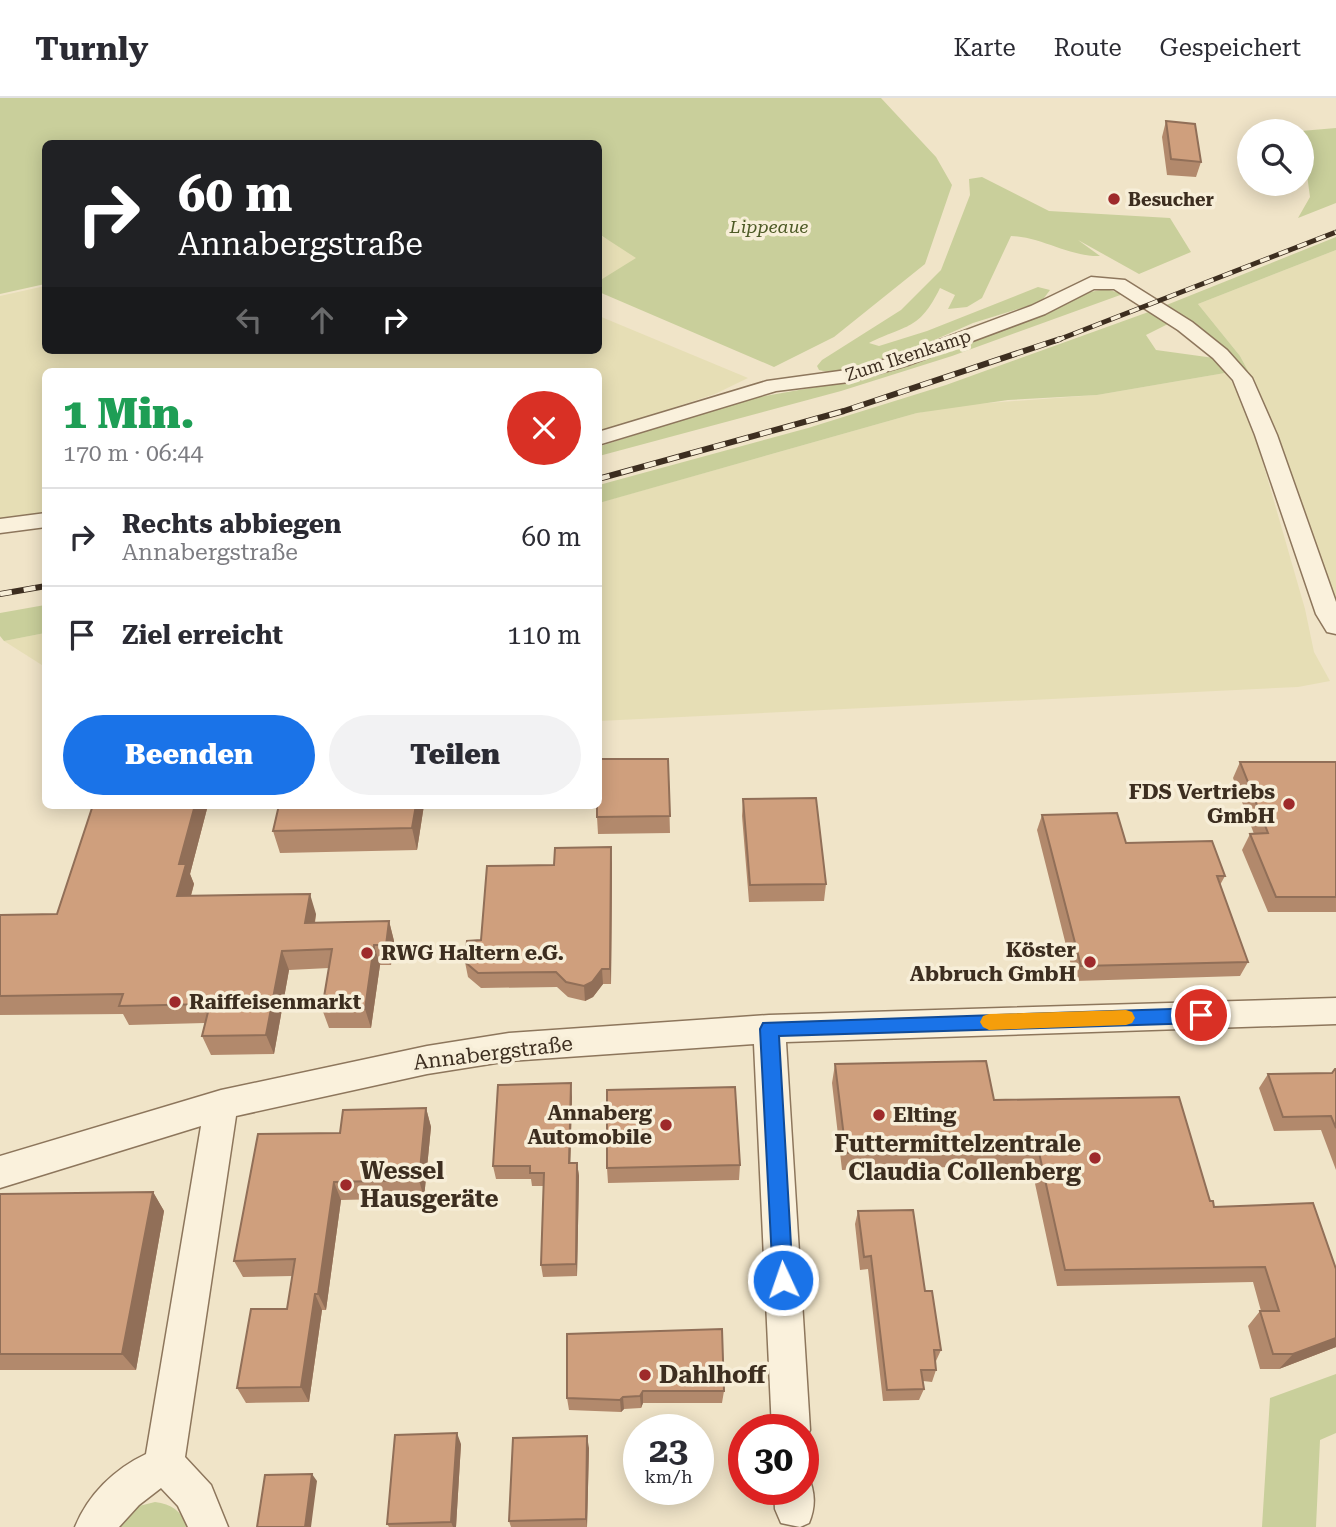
<!DOCTYPE html>
<html lang="de">
<meta charset="utf-8">
<style>
body{margin:0;font-family:"Roboto Serif",serif;background:#f2f2f3;color:#2b2b33;height:100vh;display:flex;flex-direction:column;font-size:26px;white-space:nowrap}
*{box-sizing:border-box;margin:0}
p{font-size:23px;color:#7c7c81}
.icon{flex:none;width:38px;height:38px;fill:none;stroke:currentColor;stroke-width:2;stroke-linecap:round;stroke-linejoin:round}
.map{position:relative;flex:1;overflow:hidden}
.panel{position:absolute;left:42px;top:270px;width:560px;height:441px;display:flex;flex-direction:column;background:#fff;border-radius:10px;box-shadow:0 4px 18px #0003}
.panel>*{flex:none}
.banner{position:absolute;left:42px;top:42px;width:560px;height:214px;border-radius:10px;box-shadow:0 4px 18px #0003;background:#202124;color:#fff;overflow:hidden}
.fabs{position:absolute;left:1237px;top:21px;display:grid;gap:14px}
.fabs a{display:grid;place-items:center;width:77px;height:77px;border-radius:50%;background:#fff;box-shadow:0 4px 18px #0003;font-size:35px}
.speed{position:absolute;left:623px;top:1316px;display:flex;gap:14px;font-size:35px;font-weight:700;text-align:center}
.speed>*{display:grid;place-content:center;width:91px;height:91px;border-radius:50%;background:#fff;box-shadow:0 4px 18px #0003;line-height:1}
.speed small{font-size:18px;font-weight:400}
.speed .limit{border:10px solid #d22;background:#fff;color:#111}
.pin{position:absolute;display:grid;place-items:center;width:60px;height:60px;color:#fff;margin:-30px;border:4px solid #fff;border-radius:50%;box-shadow:0 2px 7px #0007}
.me{position:absolute;width:77px;margin:-38px;rotate:357deg;stroke-linejoin:round;filter:drop-shadow(0 0 5px #0008)}
.turn{display:flex;align-items:center;gap:24px;height:147px;padding:0 21px;font-size:32px}
.turn .icon{width:91px;height:91px;stroke-width:2.5}
.turn b{display:block;font-size:49px;line-height:60px}
.lanes{display:flex;align-items:center;height:66px;padding:0 21px;background:#0003;justify-content:center;gap:35px;direction:ltr}
.lanes .off{opacity:.35}
.round{display:grid;place-items:center;flex:none;width:74px;height:74px;border-radius:37px;background:#f2f2f3}
.summary{display:flex;align-items:center;justify-content:space-between;height:119px;padding:0 21px}
h1{font-size:42px;font-weight:800;line-height:52px;color:#1e9e55}
.action{display:flex;gap:14px;margin-top:auto;padding:14px 21px}
.action a{flex:1;height:80px;border-radius:42px;background:#1a73e8;color:#fff;font-size:28px;font-weight:800;line-height:80px;text-align:center}
.action a+a{background:#f2f2f3;color:#2b2b33}
ul{padding:0;list-style:none}
li{display:flex;align-items:center;gap:21px;height:98px;padding:0 21px;border-top:2px solid #e1e1e2}
li div{flex:1}
li b{display:block;font-size:26px}
li em{font-style:normal}
header{display:flex;align-items:center;gap:42px;box-sizing:border-box;height:98px;padding:0 35px;background:#fff;border-bottom:2px solid #e1e1e2}
header strong{font-size:33px}
nav{display:flex;gap:38px;margin-inline-start:auto;font-size:24px}
.map>svg:first-child{display:block}
.farmland{fill:#e6deb5}
.green{fill:#c9cf9b}
.lines{fill:none;stroke-linecap:round;stroke-linejoin:round}
.minor-casing{stroke:#8d765c;stroke-width:3}
.minor{fill:#faf1dc;fill-rule:evenodd}
.rail-far1-casing{stroke:#3d2e20;stroke-width:5}
.rail-casing{stroke:#3d2e20;stroke-width:6}
.rail-far1{stroke:#f7eed8;stroke-width:3.5;stroke-dasharray:10;stroke-linecap:butt}
.rail{stroke:#f7eed8;stroke-width:4.5;stroke-dasharray:12;stroke-linecap:butt}
.wall{fill:#b2896c}
.shaded-wall{fill:#916f58}
.building{fill:#cf9f7d;stroke:#916f58;stroke-width:2}
.route{fill:#1a73e8;stroke:#114b97;stroke-width:2}
.slow{fill:#f59e0b}
.poi-dot{fill:#9e2a2b;stroke:#f7eed8;stroke-width:2.5}
.labels{text-anchor:middle;dominant-baseline:central;stroke-width:7;stroke-linejoin:round;paint-order:stroke}
.far-poi-label{font-size:18px;font-weight:bold;fill:#3d2e20;stroke:#f7eed8;text-anchor:start}
.far-park-label{font-size:18px;font-style:italic;fill:#4d5a26;stroke:#f7eed8}
.far-street-label{font-size:18px;fill:#3d2e20;stroke:#f7eed8}
.poi-label{font-size:21px;font-weight:bold;fill:#3d2e20;stroke:#f7eed8;text-anchor:end}
.street-label{font-size:21px;fill:#3d2e20;stroke:#f7eed8}
.near-poi-label{font-size:24px;font-weight:bold;fill:#3d2e20;stroke:#f7eed8;text-anchor:start}
</style>
<header>
<strong>Turnly</strong>
<nav><a>Karte</a><a>Route</a><a>Gespeichert</a></nav>
</header>
<div class="map">
<svg width="1336" height="1429" viewBox="0 0 1336 1429">
<rect width="100%" height="100%" fill="#f0e4c8"/>
<path class="farmland" d="M599,137L644,160L599,183Z
M1336,152V501L1326,481L1254,286L1240,258L1198,206Z
M45,188L46,252H598L599,218L748,280L715,296L599,334L598,273H46L45,414L0,420V198Z
M1225,275L1244,299L1305,511L1314,554L1330,583L1298,589L599,623L598,405L917,315L961,307L1097,297Z
M45,535V569L4,543Z"/>
<path class="green" d="M0,0H881L936,59L952,87L925,166L834,239L774,269L599,194V183L636,160L599,136L598,46H46L45,186L0,196Z
M1336,30V105L1298,120L1310,99L1301,33Z
M982,79L1049,113L1170,120L1191,154L1139,176L1078,142L1100,158C1069,159 1042,139 1011,138L982,200L967,209L948,211L955,197L940,190C919,233 907,226 869,245L879,248L927,233L1038,189L1050,192L1041,204L973,225L891,261L836,276L819,272L817,268L822,262L901,212L941,172L970,97L969,81Z
M1336,139V152L1198,206L1240,258L1248,273L1242,272L1159,210Z
M1106,191L1123,196L952,258L841,293L599,358L598,349L742,302L873,279L1048,214L1085,195Z
M1154,212L1167,222L1168,226L1146,237L1156,252L1214,260L1225,275L1097,297L1008,302L917,315L599,405V387L808,330L946,287Z
M45,507V535L4,543L0,538V515Z
M1336,1276V1335L1320,1342L1316,1429H1262L1270,1300Z
M155,1404C172,1406 181,1413 188,1429H112L131,1410Z"/>
<g class="lines">
<defs>
<path id="minor" d="M1091,179L1125,182L1192,224L1227,252L1252,280L1277,337L1336,504V536L1327,534L1316,516L1255,337L1233,282L1213,260L1178,232L1114,191H1094L1045,216L908,267L849,284L776,293L598,347V334L767,283L847,272L894,259L1031,208Z
M46,415V429L0,435V421Z
M1336,900V926L786,944L810,1332L803,1346V1332H772L754,946L509,963L427,976L236,1018L185,1359L211,1387L228,1429H188L178,1408L161,1390L139,1407L119,1429H75C88,1397 114,1371 146,1356L201,1028L0,1090V1058L221,992L427,948L509,935L769,917Z
M803,1375L808,1377C815,1394 816,1408 809,1425L800,1429L781,1425L775,1411L774,1391H803Z"/>
</defs>
<use href="#minor" class="minor-casing"/>
<use href="#minor" class="minor"/>
<defs>
<path id="rail-far1" d="M1055,243L1336,134"/>
<path id="rail" d="M598,381L844,313L1060,241
M0,496L46,488"/>
</defs>
<use href="#rail-far1" class="rail-far1-casing"/>
<use href="#rail" class="rail-casing"/>
<use href="#rail-far1" class="rail-far1"/>
<use href="#rail" class="rail"/>
</g>
<path class="wall" d="M1166,23L1201,64L1196,79L1167,77L1162,39Z
M668,661L670,735L598,736L597,719Z
M1240,664H1336V814H1268L1242,752L1250,736H1254L1233,680Z
M743,701L826,786L824,803L749,804L742,718Z
M93,707H208L190,776L194,786L191,798L316,816L315,825L389,823L394,843L391,867H380L371,930H329L322,911L329,870L289,872L274,956L211,957L202,938L205,925L129,927L123,916L0,917V817L57,816Z
M279,707H424L417,752L280,755L273,733Z
M1042,717L1225,778L1220,787L1248,864L1240,878L1075,883L1037,732Z
M612,765L611,886H603L593,899L585,903L568,899L557,889L481,890L468,879L465,864L481,842L554,767Z
M835,966L994,1002L1210,1103L1336,1249L1279,1271H1260L1248,1228L1260,1213H1261L1253,1184L1057,1188L1031,1067L842,1072L832,985Z
M1336,971V1072L1321,1032L1274,1033L1259,990L1268,976L1332,975Z
M572,999L570,1065H577L579,1078L577,1178L543,1179L541,1167L544,1088H532L531,1081H496L493,1068Z
M426,1010L431,1029L424,1100L341,1102L326,1212H322L309,1304L246,1305L237,1290L287,1211L292,1178L243,1179L234,1163L340,1035Z
M740,1067L739,1082L608,1085L607,1070Z
M153,1094L164,1113L136,1272H0V1096Z
M858,1113L925,1193L941,1252L936,1263H935L936,1272L932,1284L923,1283L924,1291L919,1302L883,1303L868,1171L860,1172L855,1126Z
M567,1236L724,1293L722,1305H643L641,1310L624,1311L621,1314L569,1312L567,1300Z
M461,1346L456,1429H389L387,1426Z
M589,1350L587,1429H511L509,1423Z"/>
<path class="shaded-wall" d="M195,707H208L190,776L194,786L185,818L177,798L179,766Z
M416,707H424L417,752L412,730Z
M611,749L612,765L611,886L610,871Z
M310,796L316,816L311,845L305,825Z
M389,823L394,843L391,867L386,847Z
M374,847L380,867L371,930L365,911Z
M282,853L289,872L274,956L266,937Z
M602,871L603,886L593,899L585,903L584,888Z
M571,985L572,999L570,1078L569,1065Z
M426,1010L431,1029L424,1100L419,1082Z
M577,1065L579,1078L577,1178L576,1166Z
M334,1084L341,1102L326,1212L318,1196Z
M153,1094L164,1113L136,1272L122,1256Z
M315,1196L322,1212L309,1304L301,1289Z
M1336,1240V1249L1279,1271L1293,1256Z
M643,1293V1305L641,1310L640,1298Z
M623,1299L624,1311L621,1314L620,1302Z
M457,1335L461,1346L456,1429H453L451,1424Z
M587,1338L589,1350L587,1429L586,1421Z
M312,1376L317,1383L311,1429H305Z"/>
<path class="building" d="M1166,23L1195,26L1201,64L1171,61Z
M598,661H668L670,718L597,719V707H598Z
M1240,664H1336V799H1276L1250,736L1268,735Z
M816,700L826,786L750,787L743,701Z
M93,707H195L179,766H186L177,798L310,796L305,825L389,823L386,847H374L365,911H322L332,851L282,853L266,937L202,938L210,906L119,908L123,896L0,898V817L57,816Z
M279,707H416L412,730L273,733Z
M1117,715L1126,745L1212,743L1225,778H1217L1248,864L1081,868L1042,717Z
M611,749L610,871H602L592,884L584,888L566,884L556,874L478,875L465,864L467,843L481,842L487,768L554,767L555,750Z
M986,963L994,1002L1179,999L1210,1103H1213L1214,1109L1313,1105L1336,1171V1240L1293,1256H1273L1260,1213H1279L1265,1169L1065,1172L1038,1050L846,1055L835,966Z
M1335,971H1336V1030L1331,1018L1283,1019L1268,976L1332,975Z
M571,985L569,1065H577L576,1166L541,1167L544,1075H530V1068H493L498,987Z
M735,989L740,1067L607,1070V992Z
M426,1010L419,1082L334,1084L318,1196H315L301,1289L237,1290L251,1211H287L295,1161L234,1163L258,1036L340,1035L343,1012Z
M153,1094L122,1256H0V1096Z
M913,1112L925,1193H932L941,1252H934L936,1272H921L924,1291L887,1292L871,1158L864,1159L858,1113Z
M722,1231L724,1293H643L640,1298L623,1299L620,1302L567,1300V1236Z
M457,1335L451,1424L387,1426L395,1337Z
M587,1338L586,1421L509,1423L513,1340Z
M312,1376L305,1429H257L265,1377Z"/>
<path class="route" d="M1201,910L1207,912L1210,917L1207,923L1201,925L779,938L793,1182L790,1190L783,1192L776,1190L773,1182L760,931L763,925Z"/>
<path class="slow" d="M1126,912L1132,914L1135,920L1132,925L1126,927L989,932L983,929L980,924L983,918L989,916Z"/>
<g class="poi-dot">
<circle cx="1114" cy="101" r="7"/>
<circle cx="1289" cy="706" r="7"/>
<circle cx="367" cy="855" r="7"/>
<circle cx="1090" cy="864" r="7"/>
<circle cx="175" cy="904" r="7"/>
<circle cx="879" cy="1017" r="7"/>
<circle cx="666" cy="1027" r="7"/>
<circle cx="1095" cy="1060" r="7"/>
<circle cx="346" cy="1087" r="7"/>
<circle cx="645" cy="1277" r="7"/>
</g>
<g class="labels">
<g class="far-poi-label">
<text x="1128" y="101">Besucher</text>
</g>
<g class="far-park-label">
<text x="769" y="128">Lippeaue</text>
</g>
<g class="far-street-label">
<text transform="translate(908 257) rotate(-18)">Zum Ikenkamp</text>
</g>
<g class="poi-label">
<text x="1275" y="694">FDS Vertriebs<tspan x="1275" dy="24">GmbH</tspan></text>
<text x="1076" y="852">Köster<tspan x="1076" dy="24">Abbruch GmbH</tspan></text>
<text x="381" y="855" text-anchor="start">RWG Haltern e.G.</text>
<text x="189" y="904" text-anchor="start">Raiffeisenmarkt</text>
<text x="652" y="1015">Annaberg<tspan x="652" dy="24">Automobile</tspan></text>
<text x="893" y="1017" text-anchor="start">Elting</text>
</g>
<g class="street-label">
<text transform="translate(493 955) rotate(-7)">Annabergstraße</text>
</g>
<g class="near-poi-label">
<text x="1081" y="1046" text-anchor="end">Futtermittelzentrale<tspan x="1081" dy="28">Claudia Collenberg</tspan></text>
<text x="360" y="1073">Wessel<tspan x="360" dy="28">Hausgeräte</tspan></text>
<text x="659" y="1277">Dahlhoff</text>
</g>
</g>
</svg>
<div class="fabs">
<a><svg class="icon" aria-label="search" viewBox="0 0 24 24"><circle cx="10" cy="10" r="6"/><path d="M15 15l6 6"/></svg></a>
</div>
<div class="speed"><div>23<small>km/h</small></div><div class="limit">30</div></div>
<div class="pin" style="left:1201px;top:917px;background:#d93025"><svg class="icon" aria-label="arrive" viewBox="0 0 24 24"><path d="M6 21V4h12l-3 4 3 4H6"/></svg></div>
<svg class="me" style="left:783px;top:1182px" viewBox="-20 -20 40 40"><circle r="17" fill="#1a73e8" stroke="#fff" stroke-width="3"/><path d="M0-11L8 9 0 5-8 9z" fill="#fff"/></svg>
<div class="banner">
<div class="turn"><svg class="icon" aria-label="right" viewBox="0 0 24 24"><path d="M7 20v-9h11M14 6l5 5-5 5"/></svg><div><b>60 m</b>Annabergstraße</div></div>
<div class="lanes"><svg class="icon off" aria-label="left" viewBox="0 0 24 24"><path d="M17 20v-9H6M10 6l-5 5 5 5"/></svg><svg class="icon off" aria-label="ahead" viewBox="0 0 24 24"><path d="M12 20V5M6 11l6-6 6 6"/></svg><svg class="icon" aria-label="right" viewBox="0 0 24 24"><path d="M7 20v-9h11M14 6l5 5-5 5"/></svg></div>
</div>
<section class="panel">
<div class="summary"><div><h1>1 Min.</h1><p>170 m · 06:44</p></div><a class="round" style="background:#d93025;color:#fff"><svg class="icon" aria-label="close" viewBox="0 0 24 24"><path d="M6 6l12 12M18 6L6 18"/></svg></a></div>
<ul>
<li><svg class="icon" aria-label="right" viewBox="0 0 24 24"><path d="M7 20v-9h11M14 6l5 5-5 5"/></svg><div><b>Rechts abbiegen</b><p>Annabergstraße</p></div><em>60 m</em></li>
<li><svg class="icon" aria-label="arrive" viewBox="0 0 24 24"><path d="M6 21V4h12l-3 4 3 4H6"/></svg><div><b>Ziel erreicht</b></div><em>110 m</em></li>
</ul>
<div class="action"><a>Beenden</a><a>Teilen</a></div>
</section>
</div>
